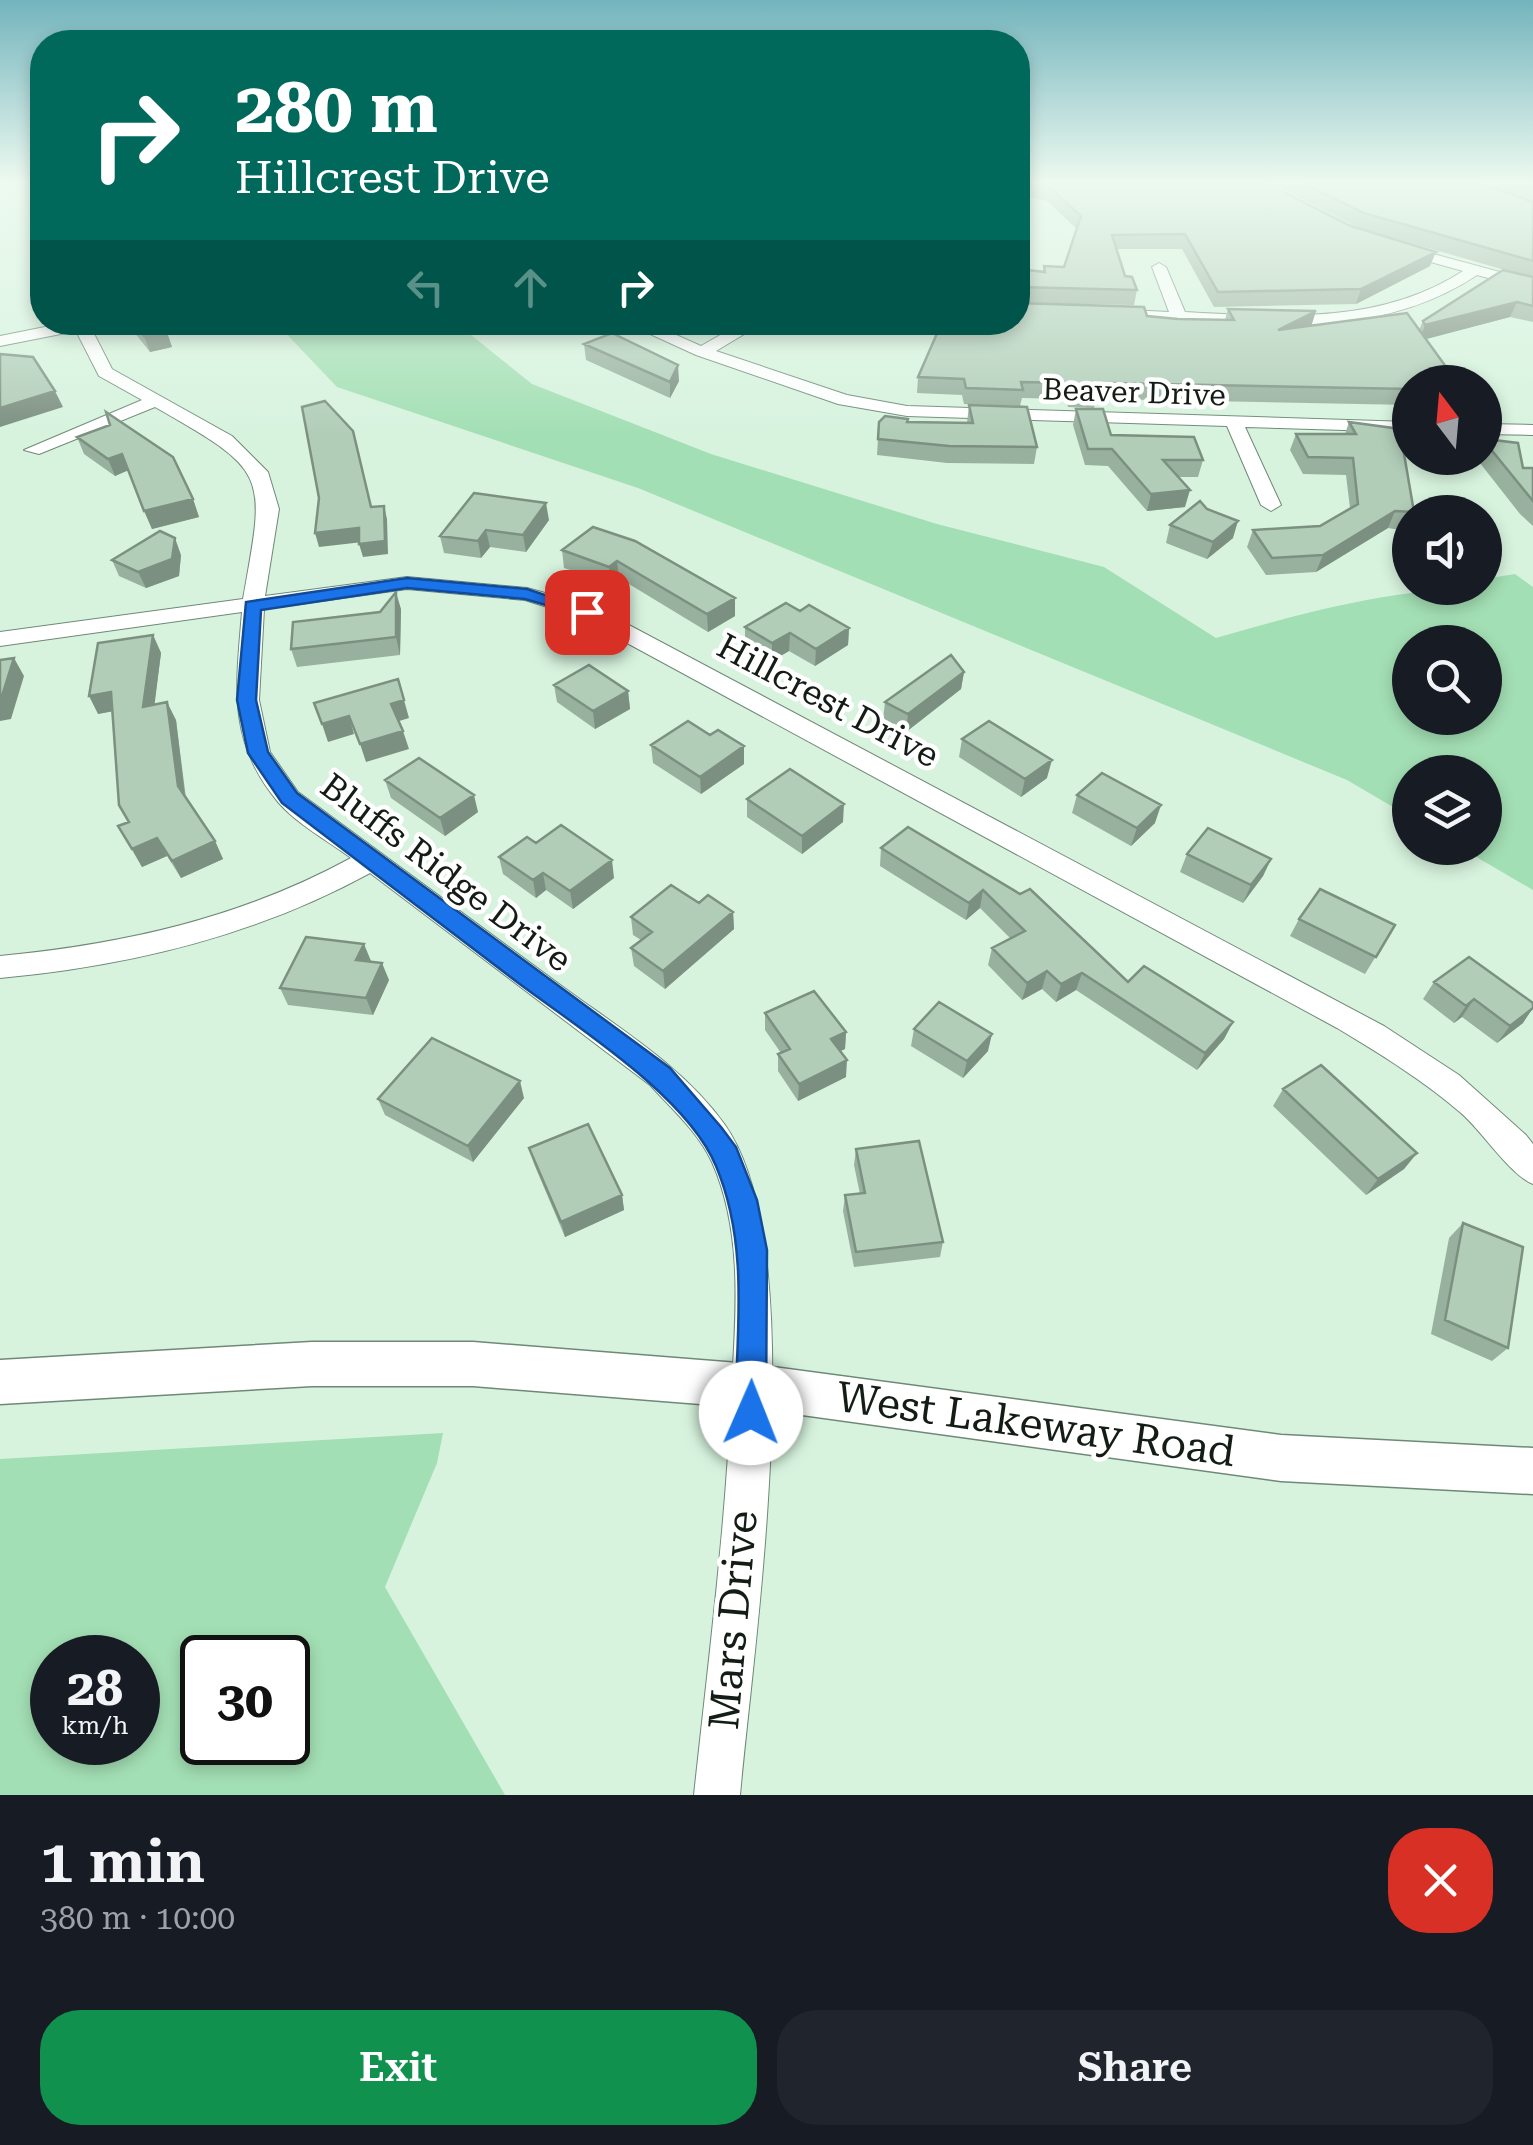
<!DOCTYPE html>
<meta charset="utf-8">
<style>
body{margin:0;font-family:"Roboto Serif",serif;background:#20242c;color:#f1f3f6;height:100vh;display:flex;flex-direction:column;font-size:38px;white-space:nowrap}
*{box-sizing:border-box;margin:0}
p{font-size:32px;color:#9ea1a6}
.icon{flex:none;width:55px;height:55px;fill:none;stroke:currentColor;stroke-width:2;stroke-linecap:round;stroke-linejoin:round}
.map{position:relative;height:1795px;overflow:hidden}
.sheet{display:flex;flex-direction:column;background:#171b24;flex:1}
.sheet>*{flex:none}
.guide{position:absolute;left:30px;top:30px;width:1000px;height:305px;border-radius:40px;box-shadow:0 5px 15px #0003;background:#00695c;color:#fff;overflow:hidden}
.needle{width:65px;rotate:344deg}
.buttons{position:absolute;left:1392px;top:365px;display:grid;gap:20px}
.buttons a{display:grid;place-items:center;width:110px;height:110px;border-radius:50%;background:#171b24;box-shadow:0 5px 15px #0003;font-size:50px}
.speed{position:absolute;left:30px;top:1635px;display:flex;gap:20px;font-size:50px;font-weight:700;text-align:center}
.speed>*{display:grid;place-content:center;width:130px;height:130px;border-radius:50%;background:#171b24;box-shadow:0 5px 15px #0003;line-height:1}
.speed small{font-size:25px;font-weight:400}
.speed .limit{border:5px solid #111;border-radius:15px;background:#fff;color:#111}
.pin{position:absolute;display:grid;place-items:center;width:85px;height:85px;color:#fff;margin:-42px;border-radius:20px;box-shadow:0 5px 15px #0006}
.me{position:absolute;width:110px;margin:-55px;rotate:1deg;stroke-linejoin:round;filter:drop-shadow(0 0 8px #0008)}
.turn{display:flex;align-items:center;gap:35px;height:210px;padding:0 40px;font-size:45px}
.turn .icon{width:130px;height:130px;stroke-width:2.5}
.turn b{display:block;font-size:70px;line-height:85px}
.lanes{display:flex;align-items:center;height:95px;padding:0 40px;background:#0003;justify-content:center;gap:50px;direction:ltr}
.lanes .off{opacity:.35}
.round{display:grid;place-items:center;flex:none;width:105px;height:105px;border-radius:40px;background:#20242c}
.summary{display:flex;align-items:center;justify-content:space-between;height:170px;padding:0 40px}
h1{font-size:60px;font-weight:600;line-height:75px}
.button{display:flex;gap:20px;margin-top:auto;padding:20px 40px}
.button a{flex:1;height:115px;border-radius:40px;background:#10914e;color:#fff;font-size:40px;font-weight:600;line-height:115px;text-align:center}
.button a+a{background:#20242c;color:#f1f3f6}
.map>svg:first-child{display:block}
.green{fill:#a3dfb4;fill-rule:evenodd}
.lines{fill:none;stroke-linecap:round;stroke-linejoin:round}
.minor-casing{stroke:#6f8976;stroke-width:2}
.tertiary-casing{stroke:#6f8976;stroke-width:3}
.minor{fill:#fff;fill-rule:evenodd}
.tertiary{fill:#fff;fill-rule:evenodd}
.wall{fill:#98b09e}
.shaded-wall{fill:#7c9081}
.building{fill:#b1cdb8;stroke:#7c9081;stroke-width:2.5}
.route{fill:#1a73e8;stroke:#114b97;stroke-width:2.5}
.labels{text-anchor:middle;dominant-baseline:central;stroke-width:9;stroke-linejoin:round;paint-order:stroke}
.far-street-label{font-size:30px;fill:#131d15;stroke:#fff}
.street-label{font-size:35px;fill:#131d15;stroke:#fff}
.near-street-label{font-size:42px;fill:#131d15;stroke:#fff}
</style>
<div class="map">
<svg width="1533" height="1795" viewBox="0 0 1533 1795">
<rect width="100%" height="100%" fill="#d7f3de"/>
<path class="green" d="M276,323H456L532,384L711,454L937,524L1104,567L1216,638C1303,613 1393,588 1485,588V579L1515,574L1533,587V890L1461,848H1485V772H1410V817L1347,780L638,488L337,387ZM1410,642H1485V718H1410Z
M443,1433L437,1463L385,1587L505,1795H0V1459ZM52,1658H138V1742H52ZM202,1658H288V1742H202Z"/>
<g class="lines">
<defs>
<path id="minor" d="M1400,245L1533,281V290L1477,275C1370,347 1231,323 1109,319L1101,314L1109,309L1169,312L1152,267L1159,263L1166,267L1185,312C1280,317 1380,325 1463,271L1395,252Z
M70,322H88L112,369L232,436L268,472L279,509L265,596L407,577L527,588L595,607L1384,1026L1459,1075L1526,1135L1533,1144V1184C1510,1175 1482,1131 1461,1113C1423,1080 1380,1054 1337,1028L579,617L525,600L407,589L264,609L259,700L270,752L298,792C385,856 472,920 559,984C617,1027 683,1066 725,1125C813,1250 754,1639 740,1795H694C708,1664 725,1533 731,1402C735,1323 745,1236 712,1162C698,1132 672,1109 650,1085L370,873C255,936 130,966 0,978V956C124,944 241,918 351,858C328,841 297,824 278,802C227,741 236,686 242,612L0,646V632L243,599C266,472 269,472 155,407L39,454L24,450L142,400L99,376L76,331L0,346V336Z
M624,322H647L701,346L743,322H764L716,351L847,395L907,406L1410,422V432L1245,427L1281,505L1271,511L1261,505L1227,426L907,416L838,404L696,355Z
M1485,424L1533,425V435L1485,434Z"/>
<path id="tertiary" d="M312,1342H473L751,1364L1281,1435L1533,1448V1494L1281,1481L751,1408L473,1386H312L0,1404V1360Z"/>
</defs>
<use href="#minor" class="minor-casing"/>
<use href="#tertiary" class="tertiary-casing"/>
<use href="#minor" class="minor"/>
<use href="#tertiary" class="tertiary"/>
</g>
<path class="wall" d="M1018,183H1169L1430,266L1356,304L1214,307L1182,249H1116L1125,276L1137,290L1134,305L1018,303L1178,319L1225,320L1228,309L1311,326L1419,330L1423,321L1522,275L1359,228L1271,183H1533V322L1510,317L1425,339L1410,382V405L1104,399H1096L1094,408L1068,407L1066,399L1022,398L1020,406L964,404L962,395L917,393L918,377L938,332L890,322H1018V269L1043,272L1044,266L1064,267L1077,229L1047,201L1029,197Z
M126,322H162L172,347L150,352Z
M584,344L679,381L670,398L586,360Z
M969,405L1037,447L1034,464L947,463L877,455L879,422L967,423Z
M1076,409L1111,435L1203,460L1198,477H1178L1185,507L1147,511L1108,466L1085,465L1073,425Z
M1349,422L1410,512V523L1406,531L1388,528L1316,572L1266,575L1247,547L1253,530L1320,526L1350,508L1346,475L1303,474L1290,450L1296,434H1345Z
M77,437L193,499L199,517L152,529L128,470L115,476L84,454Z
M1485,439L1523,468H1533V526L1520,514L1476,458H1485Z
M549,520L526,552L490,547L481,558L444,553L440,536Z
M1170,525L1233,538L1207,559L1166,543Z
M593,527L735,598V616L708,632L619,578L611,584L564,568L562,550Z
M181,555L179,576L146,588L119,576L112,560Z
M401,609L400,655L297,667L291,649Z
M800,611L849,628L848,645L815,666L789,651L772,661L745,645V627Z
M153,635L161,653L154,705L176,720L186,798L215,841L223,859L181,878L167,856L142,867L118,826L128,822L119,805L112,711L98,714Z
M964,672L961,689L906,732L883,720L885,702Z
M554,685L628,691L630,709L595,729L557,702Z
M710,735L744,746V764L701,794L653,763L651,745Z
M962,739L1047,778L1021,797L959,757Z
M385,780L478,812L445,836L391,798Z
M1077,795L1155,823L1131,846L1072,813Z
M747,799L843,822L802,854L747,817Z
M908,827L1128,982L1233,1022L1224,1039L1197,1070L1076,990L1056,1002L1042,989L1022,1000L988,965L992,948L1010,938L980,908L966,920L880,866L881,848Z
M536,843L614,878L573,909L546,890L536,898L503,874L499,857Z
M1187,854L1271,859L1263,876L1243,903L1180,872Z
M699,903L733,912L734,929L665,989L634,966L631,948L641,940L633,935L631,917Z
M1299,919L1395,925L1365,974L1290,936Z
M1469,957L1523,1023L1497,1043L1462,1017L1454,1023L1423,999L1434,982Z
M371,961L389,980L373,1015L288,1005L280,988Z
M765,1013L846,1032L845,1049L840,1051L846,1077L798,1101L778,1071V1054L781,1053L765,1030Z
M914,1029L988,1051L963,1078L911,1046Z
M1283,1089L1417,1153L1404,1169L1366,1195L1273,1106Z
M524,1098L473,1162L385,1115L378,1099Z
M529,1148L622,1195L624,1210L565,1237L534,1164Z
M856,1149L943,1242L940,1257L854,1267L843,1211L845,1195L860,1194L854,1165Z
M1463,1223L1508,1348L1492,1361L1431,1334L1449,1238Z"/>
<path class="shaded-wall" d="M1031,184L1029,197L1018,207V195Z
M1436,252L1430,266L1356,304L1361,289Z
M1517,302L1510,317L1419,341L1425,325Z
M1316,311L1311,327L1278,330Z
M167,332L172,347L150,352L144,336Z
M678,365L679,381L670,398V382Z
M55,391L63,407L0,427V408Z
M122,454L129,470L115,476L108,459Z
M1190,490L1185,507L1147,511L1151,494Z
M193,499L199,517L152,529L144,511Z
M546,503L549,520L526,552L523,535Z
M384,506L387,519L388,554L363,557L359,544Z
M1395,511L1388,528L1316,572L1323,555Z
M1238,521L1233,538L1207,559L1213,542Z
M359,528L363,542L319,547L315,533Z
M486,530L490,547L481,558L478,541Z
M175,538L181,555L179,576L146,588L138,572Z
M617,561L619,578L611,584L609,567Z
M396,592L401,609L400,655L396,637Z
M735,598V616L708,632L707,614Z
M849,628L848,645L815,666L816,649Z
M790,633L789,651L772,661V643Z
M153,635L161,653L152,725L143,707Z
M14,658L24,676L11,719L0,721V702Z
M964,672L961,689L906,732L908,714Z
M628,691L630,709L595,729L593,711Z
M111,692L120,710L98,714L89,696Z
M404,700L409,718L396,722L391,704Z
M167,702L176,720L186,804L178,786Z
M349,716L354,734L328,742L322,724Z
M403,731L409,749L366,762L360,744Z
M744,746V764L701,794L700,777Z
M1052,760L1047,778L1021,797L1025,779Z
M474,795L478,812L445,836L440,818Z
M844,804L843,822L802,854V836Z
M1161,805L1155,823L1131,846L1137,828Z
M157,838L167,856L142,867L132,849Z
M215,841L223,859L181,878L172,861Z
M1271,859L1263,876L1243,903L1251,885Z
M612,860L614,878L573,909L570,891Z
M543,873L546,890L536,898L533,880Z
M983,890L980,908L966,920L969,903Z
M733,912L734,929L665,989L663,971Z
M364,944L371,961L356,960Z
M382,963L389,980L373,1015L366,998Z
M1047,971L1042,989L1022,1000L1027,983Z
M1082,973L1076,990L1056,1002L1061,984Z
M1474,999L1462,1017L1454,1023L1466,1006Z
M1533,1008L1523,1023L1497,1043L1510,1026Z
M1233,1022L1224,1039L1197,1070L1205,1053Z
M846,1032L845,1049L830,1056L831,1039Z
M992,1034L988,1051L963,1078L967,1061Z
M847,1060L846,1077L798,1101L799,1084Z
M520,1081L524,1098L473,1162L468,1146Z
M1417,1153L1404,1169L1366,1195L1378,1179Z
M622,1195L624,1210L565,1237L561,1222Z"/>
<path class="building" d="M1018,183H1266L1351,226L1436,252L1361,289L1218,292L1185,234L1112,235L1125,276L1132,277L1137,290L1020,287L1018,303L1144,307L1147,316L1178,319L1234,320L1228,309L1316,311L1278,330L1407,313L1457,382H1410V389L1107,383L1094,384L1097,392L1071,391L1069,383L1021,382L1023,390L966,388L964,379L918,377L942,322H1018V269L1045,272L1044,266L1064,267L1081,216L1049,187L1031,184L1018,195Z
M1302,183H1480L1533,202V261L1364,213Z
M1503,270L1533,277V306L1517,302L1425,325L1423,321Z
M132,322H162L167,332L144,336Z
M612,333L678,365L670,382L584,344Z
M0,354L33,357L55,391L0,408Z
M325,401L353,431L371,507L384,506L385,541L359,544V528L315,533L319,498L302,407Z
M969,405L1027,407L1037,447L949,446L878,439L879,422L885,416L908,419L907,422L973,423Z
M1076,409H1103L1111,435L1194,437L1203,460H1163L1190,490L1151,494L1112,449H1088Z
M106,412L173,457L193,499L144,511L122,454L108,459L77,437L110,425Z
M1349,422L1393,428L1402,442L1414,512L1395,511L1323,555L1272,558L1253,530L1320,526L1358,504L1353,458L1308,457L1296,434H1356Z
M1485,439L1518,443L1523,468H1533V501L1485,442Z
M474,493L546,503L523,535L486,530L478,541L440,536Z
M1200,501L1207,509L1238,521L1213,542L1170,525Z
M593,527L635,541L735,598L707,614L617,561L609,567L562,550Z
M160,531L175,538L172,559L138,572L112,560Z
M396,592V637L291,649L293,622L380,612Z
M786,603L800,611L809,605L849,628L816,649L790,633L772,643L745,627Z
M153,635L143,707L167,702L178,786L215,841L172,861L157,838L132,849L118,826L129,822L119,805L111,692L89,696L98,643Z
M951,655L964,672L908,714L885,702Z
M14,658L0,702V660Z
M589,665L628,691L593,711L554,685Z
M398,679L404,700L391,704L403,731L360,744L349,716L322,724L314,703Z
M688,721L710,735L718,730L744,746L700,777L651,745Z
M989,721L1052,760L1025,779L962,739Z
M419,758L474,795L440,818L385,780Z
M790,769L844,804L802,836L747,799Z
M1102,773L1161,805L1137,828L1077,795Z
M561,825L612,860L570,891L543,873L533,880L499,857L527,837L536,843Z
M908,827L1020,894L1030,889L1128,982L1144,966L1233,1022L1205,1053L1082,973L1061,984L1047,971L1027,983L992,948L1025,931L983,890L969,903L881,848Z
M1208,828L1271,859L1251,885L1187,854Z
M671,885L699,903L708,895L733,912L663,971L631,948L652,932L631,917Z
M1320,889L1395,925L1376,957L1299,919Z
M306,937L364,944L356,960L382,963L366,998L280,988Z
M1469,957L1533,1003V1008L1510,1026L1474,999L1466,1006L1434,982Z
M814,991L846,1032L831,1039L847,1060L799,1084L778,1054L790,1049L765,1013Z
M939,1002L992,1034L967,1061L914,1029Z
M432,1038L520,1081L468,1146L378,1099Z
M1321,1065L1417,1153L1378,1179L1283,1089Z
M588,1124L622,1195L561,1222L529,1148Z
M919,1141L943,1242L856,1252L845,1195L865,1193L856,1149Z
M1463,1223L1523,1247L1508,1348L1445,1320Z"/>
<linearGradient id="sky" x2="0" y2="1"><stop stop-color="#73b4bd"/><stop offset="0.42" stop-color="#edfaf0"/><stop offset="1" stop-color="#edfaf0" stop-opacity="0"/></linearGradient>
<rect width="1533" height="434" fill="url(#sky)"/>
<path class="route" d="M407,578L527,589L596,612L587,617L525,599L407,588L261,610L256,700L268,752L297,793L670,1068L721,1127L736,1147L757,1200L767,1250L766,1413L762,1424L751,1428L740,1424L735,1413C737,1330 749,1244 716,1166C687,1096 577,1027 517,982C439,922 360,863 282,803L248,753L237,700L246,602Z"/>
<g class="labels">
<g class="far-street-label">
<text transform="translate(1134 392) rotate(2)">Beaver Drive</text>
</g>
<g class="street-label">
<text transform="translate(828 701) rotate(28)">Hillcrest Drive</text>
<text transform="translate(446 873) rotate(37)">Bluffs Ridge Drive</text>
</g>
<g class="near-street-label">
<text transform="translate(1036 1424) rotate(8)">West Lakeway Road</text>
<text transform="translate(733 1620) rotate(-85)">Mars Drive</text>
</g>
</g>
</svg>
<div class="buttons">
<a><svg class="needle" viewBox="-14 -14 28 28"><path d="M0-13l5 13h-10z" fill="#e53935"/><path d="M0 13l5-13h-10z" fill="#9ea1a6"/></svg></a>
<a><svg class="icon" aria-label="sound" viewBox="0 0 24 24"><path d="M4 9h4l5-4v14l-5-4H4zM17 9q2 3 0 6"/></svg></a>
<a><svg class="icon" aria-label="search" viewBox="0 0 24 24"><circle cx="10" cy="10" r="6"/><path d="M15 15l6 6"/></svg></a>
<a><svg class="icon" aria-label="layers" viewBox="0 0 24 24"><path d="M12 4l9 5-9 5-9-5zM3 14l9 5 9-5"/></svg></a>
</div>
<div class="speed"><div>28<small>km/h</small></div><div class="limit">30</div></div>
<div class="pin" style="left:587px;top:612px;background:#d93025"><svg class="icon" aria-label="arrive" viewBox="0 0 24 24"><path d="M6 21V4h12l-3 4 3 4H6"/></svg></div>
<svg class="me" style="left:751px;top:1413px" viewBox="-20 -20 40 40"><circle r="19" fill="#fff"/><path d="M0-13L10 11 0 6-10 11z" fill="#1a73e8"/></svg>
<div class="guide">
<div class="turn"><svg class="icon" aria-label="right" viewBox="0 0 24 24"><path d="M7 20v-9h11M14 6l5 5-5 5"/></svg><div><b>280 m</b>Hillcrest Drive</div></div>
<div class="lanes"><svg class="icon off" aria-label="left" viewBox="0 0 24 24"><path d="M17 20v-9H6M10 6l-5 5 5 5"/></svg><svg class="icon off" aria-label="ahead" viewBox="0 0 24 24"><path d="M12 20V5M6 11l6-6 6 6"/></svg><svg class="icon" aria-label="right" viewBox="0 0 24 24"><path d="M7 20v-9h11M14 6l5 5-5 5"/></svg></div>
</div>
</div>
<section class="sheet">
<div class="summary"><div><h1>1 min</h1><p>380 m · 10:00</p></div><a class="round" style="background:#d93025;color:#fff"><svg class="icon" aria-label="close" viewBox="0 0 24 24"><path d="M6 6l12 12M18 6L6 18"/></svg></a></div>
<div class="button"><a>Exit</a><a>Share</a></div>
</section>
